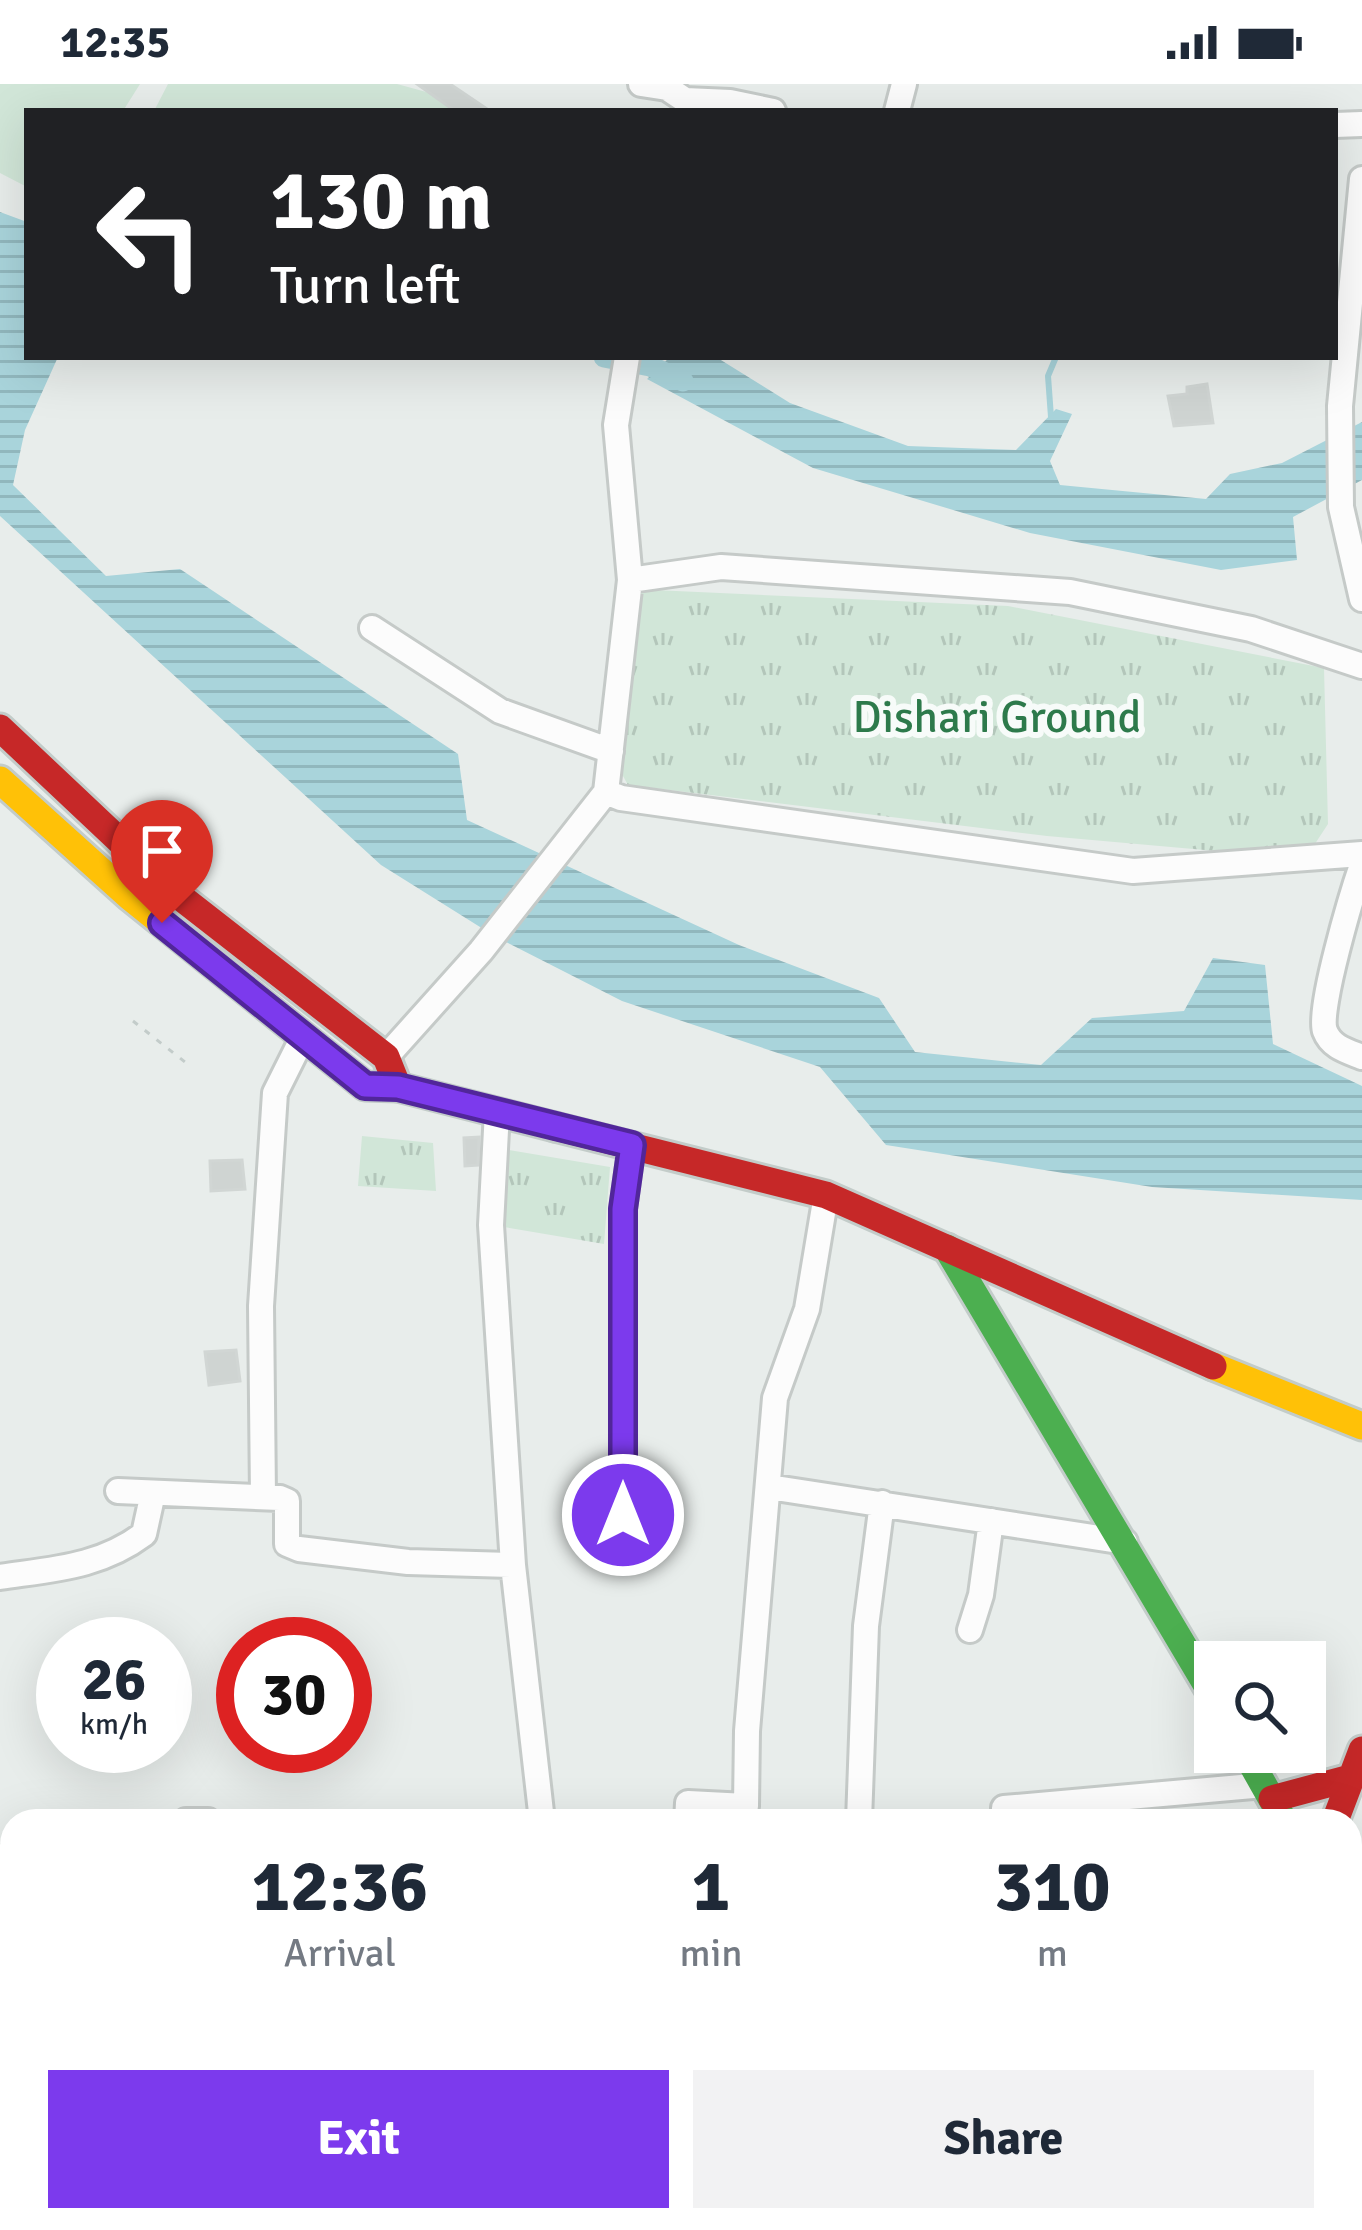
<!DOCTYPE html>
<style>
body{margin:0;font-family:Signika,sans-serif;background:#f2f2f3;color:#1f2937;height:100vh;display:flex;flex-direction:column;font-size:45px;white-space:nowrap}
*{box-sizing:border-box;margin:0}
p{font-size:39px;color:#747a83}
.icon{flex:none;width:66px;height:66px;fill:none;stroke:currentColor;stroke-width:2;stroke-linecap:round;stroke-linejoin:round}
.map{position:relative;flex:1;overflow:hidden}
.sheet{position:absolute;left:0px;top:1725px;width:1362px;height:423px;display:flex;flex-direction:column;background:#fff;border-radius:36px 36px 0 0;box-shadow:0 12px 48px #0002}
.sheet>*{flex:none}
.banner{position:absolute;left:24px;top:24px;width:1314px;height:252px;border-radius:0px;box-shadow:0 12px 48px #0002;background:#202124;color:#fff;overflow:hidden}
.controls{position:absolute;left:1194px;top:1557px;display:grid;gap:24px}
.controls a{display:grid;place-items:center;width:132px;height:132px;border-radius:0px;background:#fff;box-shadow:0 12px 48px #0002;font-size:60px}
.speed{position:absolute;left:36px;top:1533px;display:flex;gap:24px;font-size:60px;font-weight:700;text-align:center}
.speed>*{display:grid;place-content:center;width:156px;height:156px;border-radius:50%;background:#fff;box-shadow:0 12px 48px #0002;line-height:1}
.speed small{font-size:30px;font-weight:400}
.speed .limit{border:18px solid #d22;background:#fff;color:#111}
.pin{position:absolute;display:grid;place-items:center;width:102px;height:102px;color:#fff;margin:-123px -51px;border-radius:50% 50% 50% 0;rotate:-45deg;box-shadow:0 0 12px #0007}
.pin .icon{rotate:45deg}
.me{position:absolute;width:132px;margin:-66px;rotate:0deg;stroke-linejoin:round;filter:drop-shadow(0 0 9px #0008)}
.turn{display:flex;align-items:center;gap:42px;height:252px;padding:0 48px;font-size:54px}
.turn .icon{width:156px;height:156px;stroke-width:2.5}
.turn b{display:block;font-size:84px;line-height:102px}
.eta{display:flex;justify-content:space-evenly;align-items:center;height:204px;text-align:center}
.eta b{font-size:72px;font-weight:800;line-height:84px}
.primary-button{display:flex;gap:24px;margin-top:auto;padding:24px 48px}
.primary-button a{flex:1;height:138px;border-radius:0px;background:#7c3aed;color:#fff;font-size:48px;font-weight:800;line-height:138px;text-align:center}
.primary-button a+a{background:#f2f2f3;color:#1f2937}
.status{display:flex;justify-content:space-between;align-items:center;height:84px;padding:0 60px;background:#fff;direction:ltr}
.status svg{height:33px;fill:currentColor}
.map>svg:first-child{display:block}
.grass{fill:#d1e6d8}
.park{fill:url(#park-tufts)}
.water{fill:url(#water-rules)}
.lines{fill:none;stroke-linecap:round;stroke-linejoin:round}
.stream{stroke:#a9d4db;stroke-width:6}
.canal{stroke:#a9d4db;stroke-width:21}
.building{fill:#cfd4d2;stroke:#d1d6d4;stroke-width:3}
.street-casing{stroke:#c5cac8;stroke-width:30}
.fast-casing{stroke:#c3ccc9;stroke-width:33}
.slow-casing{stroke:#c3ccc9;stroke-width:33}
.jam-casing{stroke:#c3ccc9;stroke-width:33}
.path{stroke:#c3ccca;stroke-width:3;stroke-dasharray:6 9;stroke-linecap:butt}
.street{stroke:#fcfcfc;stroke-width:24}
.fast{stroke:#4caf50;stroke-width:27}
.slow{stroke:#ffc107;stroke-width:27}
.jam{stroke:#c62828;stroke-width:27}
.route-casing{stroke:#51269a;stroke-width:30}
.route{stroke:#7c3aed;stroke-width:21}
.labels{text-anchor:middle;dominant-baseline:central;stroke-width:12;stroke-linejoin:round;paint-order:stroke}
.park-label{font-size:45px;fill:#2d7a4b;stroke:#f7fbf9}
</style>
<div class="status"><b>12:35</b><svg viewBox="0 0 49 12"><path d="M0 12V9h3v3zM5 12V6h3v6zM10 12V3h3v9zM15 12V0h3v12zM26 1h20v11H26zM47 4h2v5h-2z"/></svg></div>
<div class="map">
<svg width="1362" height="2146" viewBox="0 0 1362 2146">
<defs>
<pattern id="park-tufts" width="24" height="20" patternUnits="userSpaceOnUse" patternTransform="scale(3)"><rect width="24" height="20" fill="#d1e6d8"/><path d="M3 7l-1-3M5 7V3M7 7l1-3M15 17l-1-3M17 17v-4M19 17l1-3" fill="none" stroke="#b3c6ba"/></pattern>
<pattern id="water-rules" width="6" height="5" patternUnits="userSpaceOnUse" patternTransform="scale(3)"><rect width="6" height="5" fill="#a9d4db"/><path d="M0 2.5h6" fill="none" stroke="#91b7bd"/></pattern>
</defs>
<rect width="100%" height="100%" fill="#e8edeb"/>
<path class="grass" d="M0,0H140L123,27H27V103L0,89Z
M168,0H397L430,9L455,27H154Z"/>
<path class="park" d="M632,505L1008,522L1324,584L1328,740L1305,775L1047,752L628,701L613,674Z
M362,1052L433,1059L436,1107L358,1102Z
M509,1066L610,1083L604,1160L504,1143Z"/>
<path class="water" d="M0,128L27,138V273H58L25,346L13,401L106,492L180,485L458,670L467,736L739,861L879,914L915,968L1041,981L1092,934L1184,927L1213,874L1265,881L1273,960L1362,1002V1116L1152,1103L886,1061L820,983L622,917L496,853L381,781L0,432Z
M670,273H716L790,319L908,362L1016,366L1056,325L1072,330L1050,377L1060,401L1206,415L1230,390L1282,379L1362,338V396L1293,433L1297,476L1221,486L1030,449L813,384L647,295Z"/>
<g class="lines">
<path class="stream" d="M1051,333L1048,292L1056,273"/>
<path class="canal" d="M604,273L650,282L683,297"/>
</g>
<path class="building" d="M417,0H450L490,27H455Z
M1207,300L1213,339L1174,342L1168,312L1187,310V303Z
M479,1053L478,1081L465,1082L464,1054Z
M242,1076L245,1105L211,1107L210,1077Z
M236,1266L240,1297L209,1301L205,1268Z"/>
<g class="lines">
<defs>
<path id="street" d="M641,0L667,4L685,16L730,18L773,27
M897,27L904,0
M1335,41L1362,40
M1362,95L1340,322L1341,423L1362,515
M630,496L721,483L1070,508L1251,545L1362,582
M372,544L500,627L611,667
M606,708L621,714L1133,787L1362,770
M1362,781C1353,807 1317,926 1325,947C1331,963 1347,967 1362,973
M386,973L481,867L606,708L630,496L616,341L627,273
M497,1027L491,1141L513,1481L542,1737
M769,1403L1125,1458
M118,1407L280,1414L287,1417V1460L299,1465L408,1478L513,1481
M263,1413L261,1222L275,1009L302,955
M623,1431V1125L632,1061
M0,1493C54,1485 100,1483 144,1450L153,1409
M970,1546L981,1511L991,1437
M1004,1724L1264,1701
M186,1737H208
M687,1737L688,1719L746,1722L747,1647L775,1314L807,1225L826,1111
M859,1737L866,1542L882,1419
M0,1774L12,1776
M0,2039L12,2119
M15,2136L16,2146
M378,2136L379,2146
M514,2146V2136
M679,2146L680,2136
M997,2146L1021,2136"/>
<path id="fast" d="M947,1164L1215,1615
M1245,1668L1284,1737"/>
<path id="slow" d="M0,696L130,813L365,1002L398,1003L555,1043
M1213,1282L1362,1342"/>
<path id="jam" d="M0,644L174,808L386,973L398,1003
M555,1043L826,1111L1213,1282
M1272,1715L1350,1694
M1335,1737L1362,1666
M1350,1849L1362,1869"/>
</defs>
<use href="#street" class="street-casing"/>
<use href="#fast" class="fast-casing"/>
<use href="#slow" class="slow-casing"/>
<use href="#jam" class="jam-casing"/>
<path class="path" d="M133,937L190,982"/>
<use href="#street" class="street"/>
<use href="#fast" class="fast"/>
<use href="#slow" class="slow"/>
<use href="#jam" class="jam"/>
</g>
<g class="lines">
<defs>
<path id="route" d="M162,839L365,1002L398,1003L632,1061L623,1125V1431"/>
</defs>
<use href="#route" class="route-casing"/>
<use href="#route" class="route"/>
</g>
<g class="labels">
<g class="park-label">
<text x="997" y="633">Dishari Ground</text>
</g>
</g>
</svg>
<div class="controls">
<a><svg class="icon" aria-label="search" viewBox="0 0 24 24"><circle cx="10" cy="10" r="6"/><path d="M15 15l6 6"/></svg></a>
</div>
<div class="speed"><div>26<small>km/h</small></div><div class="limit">30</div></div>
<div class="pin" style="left:162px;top:839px;background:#d93025"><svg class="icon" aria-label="arrive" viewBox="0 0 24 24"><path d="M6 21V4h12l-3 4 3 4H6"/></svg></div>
<svg class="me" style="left:623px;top:1431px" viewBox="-20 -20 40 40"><circle r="17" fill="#7c3aed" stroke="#fff" stroke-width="3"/><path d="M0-11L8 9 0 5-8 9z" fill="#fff"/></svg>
<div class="banner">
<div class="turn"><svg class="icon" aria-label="left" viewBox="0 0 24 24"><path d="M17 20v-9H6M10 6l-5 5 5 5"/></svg><div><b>130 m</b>Turn left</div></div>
</div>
<section class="sheet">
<div class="eta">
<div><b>12:36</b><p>Arrival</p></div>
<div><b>1</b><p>min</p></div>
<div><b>310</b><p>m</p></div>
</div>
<div class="primary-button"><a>Exit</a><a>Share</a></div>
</section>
</div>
